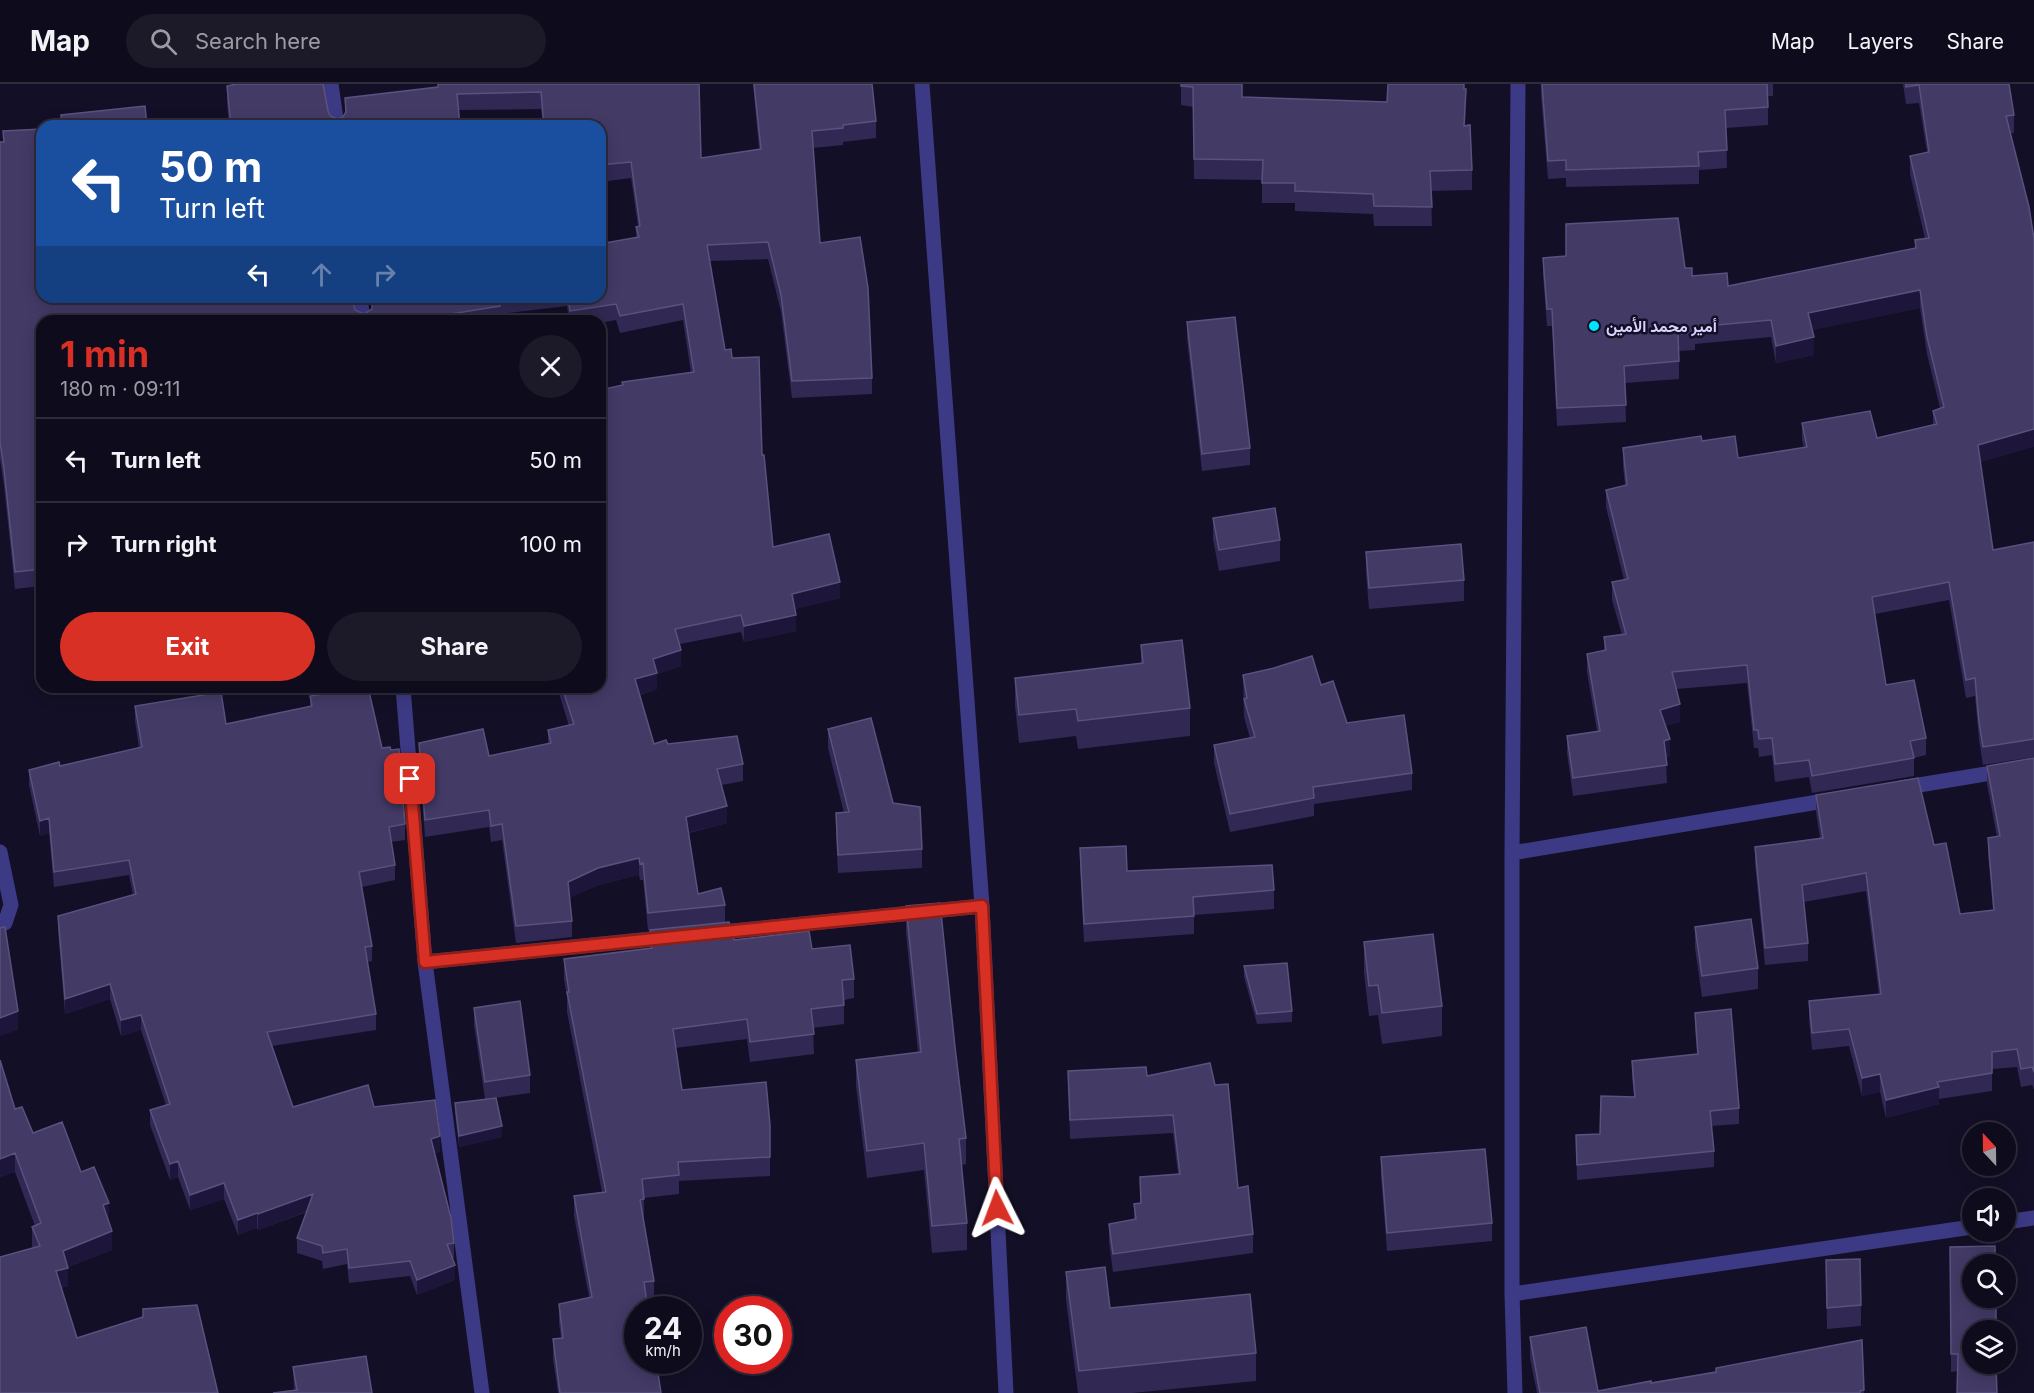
<!DOCTYPE html>
<meta charset="utf-8">
<style>
body{margin:0;font-family:Inter,Vazirmatn,sans-serif;background:#1c1929;color:#f1f3f6;height:100vh;display:flex;flex-direction:column;font-size:22px;white-space:nowrap}
*{box-sizing:border-box;margin:0}
p{font-size:20px;color:#9b9ba3}
.icon{flex:none;width:33px;height:33px;fill:none;stroke:currentColor;stroke-width:2;stroke-linecap:round;stroke-linejoin:round}
.map{position:relative;flex:1;overflow:hidden}
.sheet{position:absolute;left:36px;top:231px;width:570px;height:378px;display:flex;flex-direction:column;background:#0e0b1c;border-radius:18px;box-shadow:0 3px 15px #0003,0 0 0 2px #2e2b3b}
.sheet>*{flex:none}
.hud{position:absolute;left:36px;top:36px;width:570px;height:183px;border-radius:18px;box-shadow:0 3px 15px #0003,0 0 0 2px #2e2b3b;background:#1a4fa0;color:#fff;overflow:hidden}
.needle{width:39px;rotate:338deg}
.tools{position:absolute;left:1962px;top:1038px;display:grid;gap:12px}
.tools a{display:grid;place-items:center;width:54px;height:54px;border-radius:50%;background:#0e0b1c;box-shadow:0 3px 15px #0003,0 0 0 2px #2e2b3b;font-size:30px}
.speed{position:absolute;left:624px;top:1212px;display:flex;gap:12px;font-size:30px;font-weight:700;text-align:center}
.speed>*{display:grid;place-content:center;width:78px;height:78px;border-radius:50%;background:#0e0b1c;box-shadow:0 3px 15px #0003,0 0 0 2px #2e2b3b;line-height:1}
.speed small{font-size:15px;font-weight:400}
.speed .limit{border:9px solid #d22;background:#fff;color:#111}
.pin{position:absolute;display:grid;place-items:center;width:51px;height:51px;color:#fff;margin:-26px;border-radius:12px;box-shadow:0 3px 9px #0006}
.me{position:absolute;width:66px;margin:-33px;rotate:357deg;stroke-linejoin:round;filter:drop-shadow(0 0 4px #0008)}
.turn{display:flex;align-items:center;gap:21px;height:126px;padding:0 24px;font-size:27px}
.turn .icon{width:78px;height:78px;stroke-width:2.5}
.turn b{display:block;font-size:42px;line-height:51px}
.lanes{display:flex;align-items:center;height:57px;padding:0 24px;background:#0003;justify-content:center;gap:30px;direction:ltr}
.lanes .off{opacity:.35}
.round{display:grid;place-items:center;flex:none;width:63px;height:63px;border-radius:32px;background:#1c1929}
.overview{display:flex;align-items:center;justify-content:space-between;height:102px;padding:0 24px}
h1{font-size:36px;font-weight:700;line-height:45px;color:#d93025}
.button{display:flex;gap:12px;margin-top:auto;padding:12px 24px}
.button a{flex:1;height:69px;border-radius:36px;background:#d93025;color:#fff;font-size:24px;font-weight:700;line-height:69px;text-align:center}
.button a+a{background:#1c1929;color:#f1f3f6}
ul{padding:0;list-style:none}
li{display:flex;align-items:center;gap:18px;height:84px;padding:0 24px;border-top:2px solid #2e2b3b}
li div{flex:1}
li b{display:block;font-size:22px}
li em{font-style:normal}
header{display:flex;align-items:center;gap:36px;box-sizing:border-box;height:84px;padding:0 30px;background:#0e0b1c;border-bottom:2px solid #2e2b3b}
header strong{font-size:28px}
nav{display:flex;gap:33px;margin-inline-start:auto;font-size:21px}
.search{width:420px;height:54px;background:#1c1929;display:flex;align-items:center;gap:15px;box-sizing:border-box;padding:0 21px;border-radius:33px;color:#9b9ba3;font-size:22px}
.map>svg:first-child{display:block}
.lines{fill:none;stroke-linecap:round;stroke-linejoin:round}
.minor{stroke:#3d3a85;stroke-width:15}
.wall{fill:#312854}
.shaded-wall{fill:#1d163a}
.building{fill:#433a66;stroke:#5a527e;stroke-width:1.5}
.route-casing{stroke:#8d1f18;stroke-width:15}
.route{stroke:#d93025;stroke-width:10}
.poi-dot{fill:#00e5ff;stroke:#130f26;stroke-width:2}
.labels{text-anchor:middle;dominant-baseline:central;stroke-width:5;stroke-linejoin:round;paint-order:stroke}
.poi-label{font-size:16px;font-weight:bold;fill:#d9d4ff;stroke:#130f26;text-anchor:start}
</style>
<header>
<strong>Map</strong>
<div class="search"><svg class="icon" aria-label="search" viewBox="0 0 24 24"><circle cx="10" cy="10" r="6"/><path d="M15 15l6 6"/></svg>Search here</div>
<nav><a>Map</a><a>Layers</a><a>Share</a></nav>
</header>
<div class="map">
<svg width="2034" height="1309" viewBox="0 0 2034 1309">
<rect width="100%" height="100%" fill="#130f26"/>
<g class="lines">
<path class="minor" d="M331,0L337,42
M922,0L982,822L1006,1309
M360,213L363,237
M403,603L425,878L482,1309
M1901,704L2034,682
M0,768L11,821L5,839L0,840
M1512,769L1836,715
M712,849L982,822
M425,878L670,853
M2006,1138L2034,1134
M1512,1210L1972,1143
M1515,1309L1512,1210V769L1518,0"/>
</g>
<path class="wall" d="M699,0L701,74L759,65L753,0H872L876,37V54L843,58V61L813,64L820,159L872,294V310L792,314L781,228L768,175L710,177L725,266L732,274L762,371L773,463L840,514L795,525L796,547L744,558L741,548L680,560L681,582L657,590V605L640,611L654,660H668L743,680V697L722,701L727,739L689,749L698,810L725,821V838L648,846L643,796H640L639,791L598,801L569,814L572,837V853L516,859L502,756L491,758L489,743L425,753L419,675V659L489,672L548,660V646L569,642L557,603H600L622,298L691,289L683,236L620,249L616,236L600,239V237H569L567,222L500,230V237H42V502L15,505L4,402L0,375V58H3V47L42,213L339,217L364,230L372,225V213H600L636,154V143L638,142L631,94L600,98V42H543L541,25L459,26L460,42H229L227,19V2L328,27L330,32L338,35L343,33L345,30V14Z
M1181,0L1243,13L1387,18L1464,5L1466,25L1465,41L1472,86V106L1431,107L1432,142H1374L1373,130L1295,127V119H1262V96L1194,95L1193,23L1181,21Z
M1541,0H1773V12H1768V41L1726,44L1727,84L1699,86V100L1566,103V94L1548,95L1541,12Z
M1903,0H2009L2014,31V49H2011L1980,378L1993,466L2034,458V673L1983,681L1979,656L1975,612L1966,614L1949,516L1875,530L1886,601L1926,654V671L1914,674V692L1812,709L1809,693L1775,698L1772,671L1759,673L1758,664H1754L1747,599L1677,605L1680,638L1665,642L1670,672L1666,673L1667,699L1573,712L1567,669V652L1597,647L1587,588V570L1604,567V553L1622,551L1612,516V498L1624,496L1606,423V406L1625,401L1623,382V364L1702,357L1738,374L1804,364L1802,356V339L1877,354L1933,341V327L1940,324L1927,270L1920,224L1812,246L1814,271L1776,279L1771,253L1695,260V266L1679,267V295L1625,299L1626,338L1557,342L1552,242H1547L1543,191V174L1685,184L1692,192L1728,202L1915,164V156L1925,155L1910,90V72L1927,68L1919,19L1906,20Z
M1187,238L1250,364V381L1202,387L1187,255Z
M1213,434L1280,456V477L1219,487L1213,455Z
M1366,468L1464,496V517L1369,525L1366,489Z
M1141,561L1190,624V652L1078,665L1076,652L1019,659L1015,622V594L1141,579Z
M1243,591L1321,601L1347,639L1412,689V706L1314,720V732L1230,748L1214,679V661L1250,654L1244,633Z
M310,612L382,664L405,740V756L391,758L395,781V796L362,803L372,862V877L367,878L376,930V946L272,962L293,1023H374L440,1068L434,1069L454,1159V1174H452L455,1196L417,1211L410,1192L349,1199L347,1180L323,1185L322,1177L297,1169V1154L307,1128L258,1146L257,1144L238,1151L224,1115L190,1126L178,1093L170,1096L150,1041V1026L166,1021L141,946L121,952L110,915L65,930L58,847V832L133,811L129,791L54,803L49,749L40,752L29,701V686L60,682L139,664L135,637V622L226,640L310,623Z
M828,645L893,719L922,765V784L838,789L836,748V729H844L828,664Z
M2034,674V1006L2032,1001L2021,1003L2017,983L1992,985V1007L1939,1015V1020L1886,1034L1880,1008L1862,1012L1849,962L1812,966L1809,935V917L1879,911L1866,807L1804,818L1808,859V877L1765,881L1755,780V763L1820,754L1816,728V711L1934,761L1960,830L1993,826L1988,771V754L1997,753L1987,700V682Z
M1080,764L1127,787L1274,806V825L1194,831V850L1084,858L1080,783Z
M906,822L955,963L966,1054V1080L961,1081L967,1139V1166L932,1169L924,1086L867,1094L856,1002V976L918,968L906,849Z
M1695,843L1758,884V905L1702,913L1695,864Z
M650,846L812,865L854,895V914L844,916V940L813,944L814,970L750,978L747,955L675,964L682,1006L770,1041V1092L679,1097V1110L644,1114V1134L643,1135L654,1197V1216L647,1217L661,1309H558L553,1275V1255L561,1254L559,1239V1220L589,1213L574,1132V1112L602,1108L567,928V913L564,895V875L650,864Z
M1364,858L1442,922V952L1382,960L1378,931L1369,932L1364,889Z
M1244,882L1292,927V938L1257,940L1244,893Z
M474,924L530,991V1009L487,1015L502,1053L459,1063L455,1029V1019L485,1015L474,941Z
M1695,929L1739,1024V1040L1711,1042L1714,1067V1083L1577,1096L1576,1051L1600,1050L1634,1013L1632,993V977L1697,970L1695,944Z
M0,976L15,1025L33,1049L81,1088L109,1138L112,1166L68,1183V1202L61,1204L77,1254L143,1233V1225L197,1221L0,1309L33,1164L32,1162V1143L35,1142L15,1088L0,1093Z
M1068,987L1147,992L1238,1104L1253,1150V1169L1113,1188L1109,1158V1140L1134,1136V1120L1140,1119V1093L1178,1090L1173,1049L1070,1055Z
M1381,1073L1492,1139V1157L1387,1167L1381,1092Z
M1950,1163L1997,1309L1958,1287L1951,1288Z
M1826,1176L1861,1221V1242L1827,1245Z
M1066,1188L1110,1224L1256,1269V1297L1132,1309H1078L1066,1216Z
M1530,1253L1598,1307L1716,1288L1862,1256L1864,1309H1537L1530,1274Z
M293,1283L372,1309L294,1306Z"/>
<path class="shaded-wall" d="M1466,5V25L1464,61V42Z
M1920,206V224L1808,247V229Z
M1814,253V271L1776,279V262Z
M2034,345V363L1978,379V361Z
M840,498V514L792,526V510Z
M796,531V547L744,558V542Z
M681,566V582L657,590V605L635,612V595L653,575Z
M1680,620V638L1660,643V626Z
M1670,655V672L1664,674V657Z
M727,722V739L686,749V733Z
M49,734V749L40,752V737Z
M639,774V791L598,801L568,815V798L598,784Z
M110,900V915L65,930V915Z
M18,927V946L0,952V934Z
M141,931V946L121,952V936Z
M1880,990V1008L1862,1012V994Z
M1939,1003V1020L1886,1034V1016Z
M502,1042V1053L459,1063V1052Z
M440,1052V1068L431,1070V1055Z
M15,1069V1088L0,1093V1075Z
M178,1077V1093L170,1096V1080Z
M224,1099V1115L190,1126V1111Z
M313,1110V1125L258,1146V1130Z
M109,1119V1138L103,1121Z
M257,1129V1144L238,1151V1136Z
M112,1147V1166L65,1184H68V1202L56,1206V1187L63,1167Z
M455,1181V1196L417,1211V1196Z"/>
<path class="building" d="M236,0H323L328,27L330,32L338,35L343,33L346,28L345,14L438,3V0H699L701,74L761,65L754,0H872L876,37L843,41V44L812,47L820,159L860,153L868,204L872,294L792,297L781,211L768,158L707,161L725,266L731,265L732,274L759,273L762,371H764L773,463L829,450L840,498L792,510L796,531L744,542L741,531L675,545L681,566L653,575L657,589L635,595L654,660L666,656L668,660L737,652L743,680L717,685L727,722L686,733L698,810L721,804L725,821L648,829L643,779L640,780L639,774L598,784L568,798L572,837L516,842L502,740L491,742L489,726L425,736L419,659L483,645L489,672L551,659L548,646L574,640L562,603H600V306L623,301L622,298L694,288L683,220L620,232L616,220L570,227L568,213H600V160L639,153L636,143L640,142L631,78L600,81V42H544L541,8L457,10L460,42H231L227,2Z
M1181,0H1242V13L1387,18L1388,0H1464V5H1466L1464,42L1470,41L1472,86L1430,87L1432,123L1374,122L1373,110L1295,107V99H1262L1263,76L1194,75L1193,3L1181,2Z
M1542,0H1767L1768,23L1725,26L1727,66L1698,68L1699,82L1566,86V76L1548,77Z
M1906,0H2009L2014,31L2006,32L2029,123L2034,155V345L1978,361L1993,466L2034,458V655L1983,663L1979,638L1975,594L1966,596L1949,498L1872,513L1886,601L1914,596L1926,654L1910,657L1914,674L1812,692L1809,676L1775,680L1772,654L1759,655L1758,646H1754L1747,581L1672,588L1680,620L1660,626L1670,655L1664,657L1667,681L1573,694L1567,652L1600,647L1587,570L1606,566L1604,553L1626,550L1612,498L1628,495L1606,406L1627,401L1623,364L1701,352L1702,357L1735,352L1738,374L1807,363L1802,339L1870,327L1877,354L1937,340L1933,327L1944,323L1927,253L1920,206L1808,229L1814,253L1776,262L1771,236L1695,243V249L1678,250L1679,277L1624,282L1626,321L1557,324L1552,225H1547L1543,174L1566,172V140L1678,134L1685,184H1692V192L1727,189L1728,202L1916,164L1915,156L1929,154L1910,72L1929,68L1919,1L1906,3Z
M145,22L147,42H62L61,31Z
M42,45V213H338L339,217L352,215L355,226L364,230L372,225V213H501H499L500,222L444,231L445,237H42V485L15,488L4,385L0,358V58H4L3,47Z
M1235,233L1250,364L1202,370L1187,238Z
M1275,424L1280,456L1219,466L1213,434Z
M1461,460L1464,496L1369,504L1366,468Z
M1182,556L1190,624L1078,637L1076,625L1019,631L1015,594L1143,579L1141,561Z
M1312,572L1321,601L1333,597L1347,639L1404,631L1412,689L1313,703L1314,714L1230,730L1214,661L1255,653L1244,615L1247,614L1243,591L1274,584Z
M368,603L382,664L390,663L391,666L399,665L405,740L389,743L395,781L359,788L372,862L365,863L376,930L267,948L293,1023L368,1001L374,1023L435,1016L440,1052L431,1055L451,1134L454,1159L447,1160L455,1181L417,1196L410,1177L349,1184L347,1165L323,1169L322,1162L297,1154L313,1110L258,1130L257,1129L238,1136L224,1099L190,1111L178,1077L170,1080L150,1026L170,1020L141,931L121,936L110,900L65,915L58,832L136,810L129,776L54,788L49,734L40,737L29,686L59,678L60,682L142,663L135,622L221,608L226,640L312,622L310,612Z
M871,634L893,719L920,723L922,765L838,771L836,729L849,728L828,645Z
M2034,674V988L2032,983L2021,985L2017,965L1992,968V989L1937,998L1939,1003L1886,1016L1880,990L1862,994L1849,945L1812,949L1809,917L1881,910L1866,789L1802,801L1808,859L1765,864L1755,763L1823,754L1816,711L1918,694L1934,761L1946,759L1960,830L1994,826L1988,754L2000,752L1987,682Z
M1126,762L1127,787L1272,781L1274,806L1193,813L1194,832L1084,840L1080,764Z
M940,819L955,963L966,1054L959,1055L967,1139L932,1142L924,1059L867,1067L856,976L921,968L906,822Z
M1751,835L1758,884L1702,892L1695,843Z
M729,838L734,856L809,847L812,865L850,861L854,895L842,896L844,921L811,925L814,950L750,958L747,935L673,945L682,1006L766,998L770,1041V1073L678,1078L679,1091L642,1095L644,1115L640,1116L654,1197L644,1198L648,1226H638V1276H656L661,1309H560L553,1255L563,1254L559,1220L592,1213L574,1112L606,1108L567,908H569L564,875L652,864L650,846Z
M5,843L18,927L0,934V844Z
M1433,850L1442,922L1382,929L1378,901L1369,902L1364,858Z
M1287,879L1292,927L1257,930L1244,882Z
M520,917L530,991L485,998L474,924Z
M1731,925L1739,1024L1710,1027L1714,1067L1577,1081L1576,1051L1600,1050L1601,1012L1635,1013L1632,977L1698,970L1695,929Z
M0,976L15,1025L22,1023L33,1049L62,1038L81,1088L94,1083L109,1119L103,1121L112,1147L63,1167L68,1184L56,1187L77,1254L143,1233V1225L197,1221L218,1309H0V1173L40,1162L32,1143L41,1139L15,1069L0,1075Z
M1210,979L1215,1001L1228,1000L1238,1104L1248,1102L1253,1150L1113,1170L1109,1140L1136,1135L1134,1120L1141,1119L1140,1093L1180,1090L1173,1031L1070,1036L1068,987L1146,983L1147,992Z
M496,1014L502,1042L459,1052L455,1019Z
M1485,1065L1492,1139L1387,1149L1381,1073Z
M1995,1162V1180H1972V1214H1996V1246H1972V1280H1996L1997,1309H1957L1958,1270H1951L1950,1163Z
M1860,1175L1861,1221L1827,1224L1826,1176Z
M1105,1183L1110,1224L1250,1210L1256,1269L1079,1287L1066,1188Z
M1586,1243L1598,1307L1651,1297V1299L1716,1288V1284L1862,1256L1864,1306L1860,1307V1309H1540L1530,1253Z
M366,1272L372,1309H273L297,1306L293,1283Z"/>
<g class="lines">
<defs>
<path id="route" d="M410,695L425,878L982,822L997,1124"/>
</defs>
<use href="#route" class="route-casing"/>
<use href="#route" class="route"/>
</g>
<circle class="poi-dot" cx="1594" cy="242" r="6"/>
<g class="labels">
<g class="poi-label">
<text x="1606" y="242">أمير محمد الأمين</text>
</g>
</g>
</svg>
<div class="tools">
<a><svg class="needle" viewBox="-14 -14 28 28"><path d="M0-13l5 13h-10z" fill="#e53935"/><path d="M0 13l5-13h-10z" fill="#9b9ba3"/></svg></a>
<a><svg class="icon" aria-label="sound" viewBox="0 0 24 24"><path d="M4 9h4l5-4v14l-5-4H4zM17 9q2 3 0 6"/></svg></a>
<a><svg class="icon" aria-label="search" viewBox="0 0 24 24"><circle cx="10" cy="10" r="6"/><path d="M15 15l6 6"/></svg></a>
<a><svg class="icon" aria-label="layers" viewBox="0 0 24 24"><path d="M12 4l9 5-9 5-9-5zM3 14l9 5 9-5"/></svg></a>
</div>
<div class="speed"><div>24<small>km/h</small></div><div class="limit">30</div></div>
<div class="pin" style="left:410px;top:695px;background:#d93025"><svg class="icon" aria-label="arrive" viewBox="0 0 24 24"><path d="M6 21V4h12l-3 4 3 4H6"/></svg></div>
<svg class="me" style="left:997px;top:1124px" viewBox="-20 -20 40 40"><path d="M0-17L14 15 0 8-14 15z" fill="#d93025" stroke="#fff" stroke-width="4"/></svg>
<div class="hud">
<div class="turn"><svg class="icon" aria-label="left" viewBox="0 0 24 24"><path d="M17 20v-9H6M10 6l-5 5 5 5"/></svg><div><b>50 m</b>Turn left</div></div>
<div class="lanes"><svg class="icon" aria-label="left" viewBox="0 0 24 24"><path d="M17 20v-9H6M10 6l-5 5 5 5"/></svg><svg class="icon off" aria-label="ahead" viewBox="0 0 24 24"><path d="M12 20V5M6 11l6-6 6 6"/></svg><svg class="icon off" aria-label="right" viewBox="0 0 24 24"><path d="M7 20v-9h11M14 6l5 5-5 5"/></svg></div>
</div>
<section class="sheet">
<div class="overview"><div><h1>1 min</h1><p>180 m · 09:11</p></div><a class="round"><svg class="icon" aria-label="close" viewBox="0 0 24 24"><path d="M6 6l12 12M18 6L6 18"/></svg></a></div>
<ul>
<li><svg class="icon" aria-label="left" viewBox="0 0 24 24"><path d="M17 20v-9H6M10 6l-5 5 5 5"/></svg><div><b>Turn left</b></div><em>50 m</em></li>
<li><svg class="icon" aria-label="right" viewBox="0 0 24 24"><path d="M7 20v-9h11M14 6l5 5-5 5"/></svg><div><b>Turn right</b></div><em>100 m</em></li>
</ul>
<div class="button"><a>Exit</a><a>Share</a></div>
</section>
</div>
